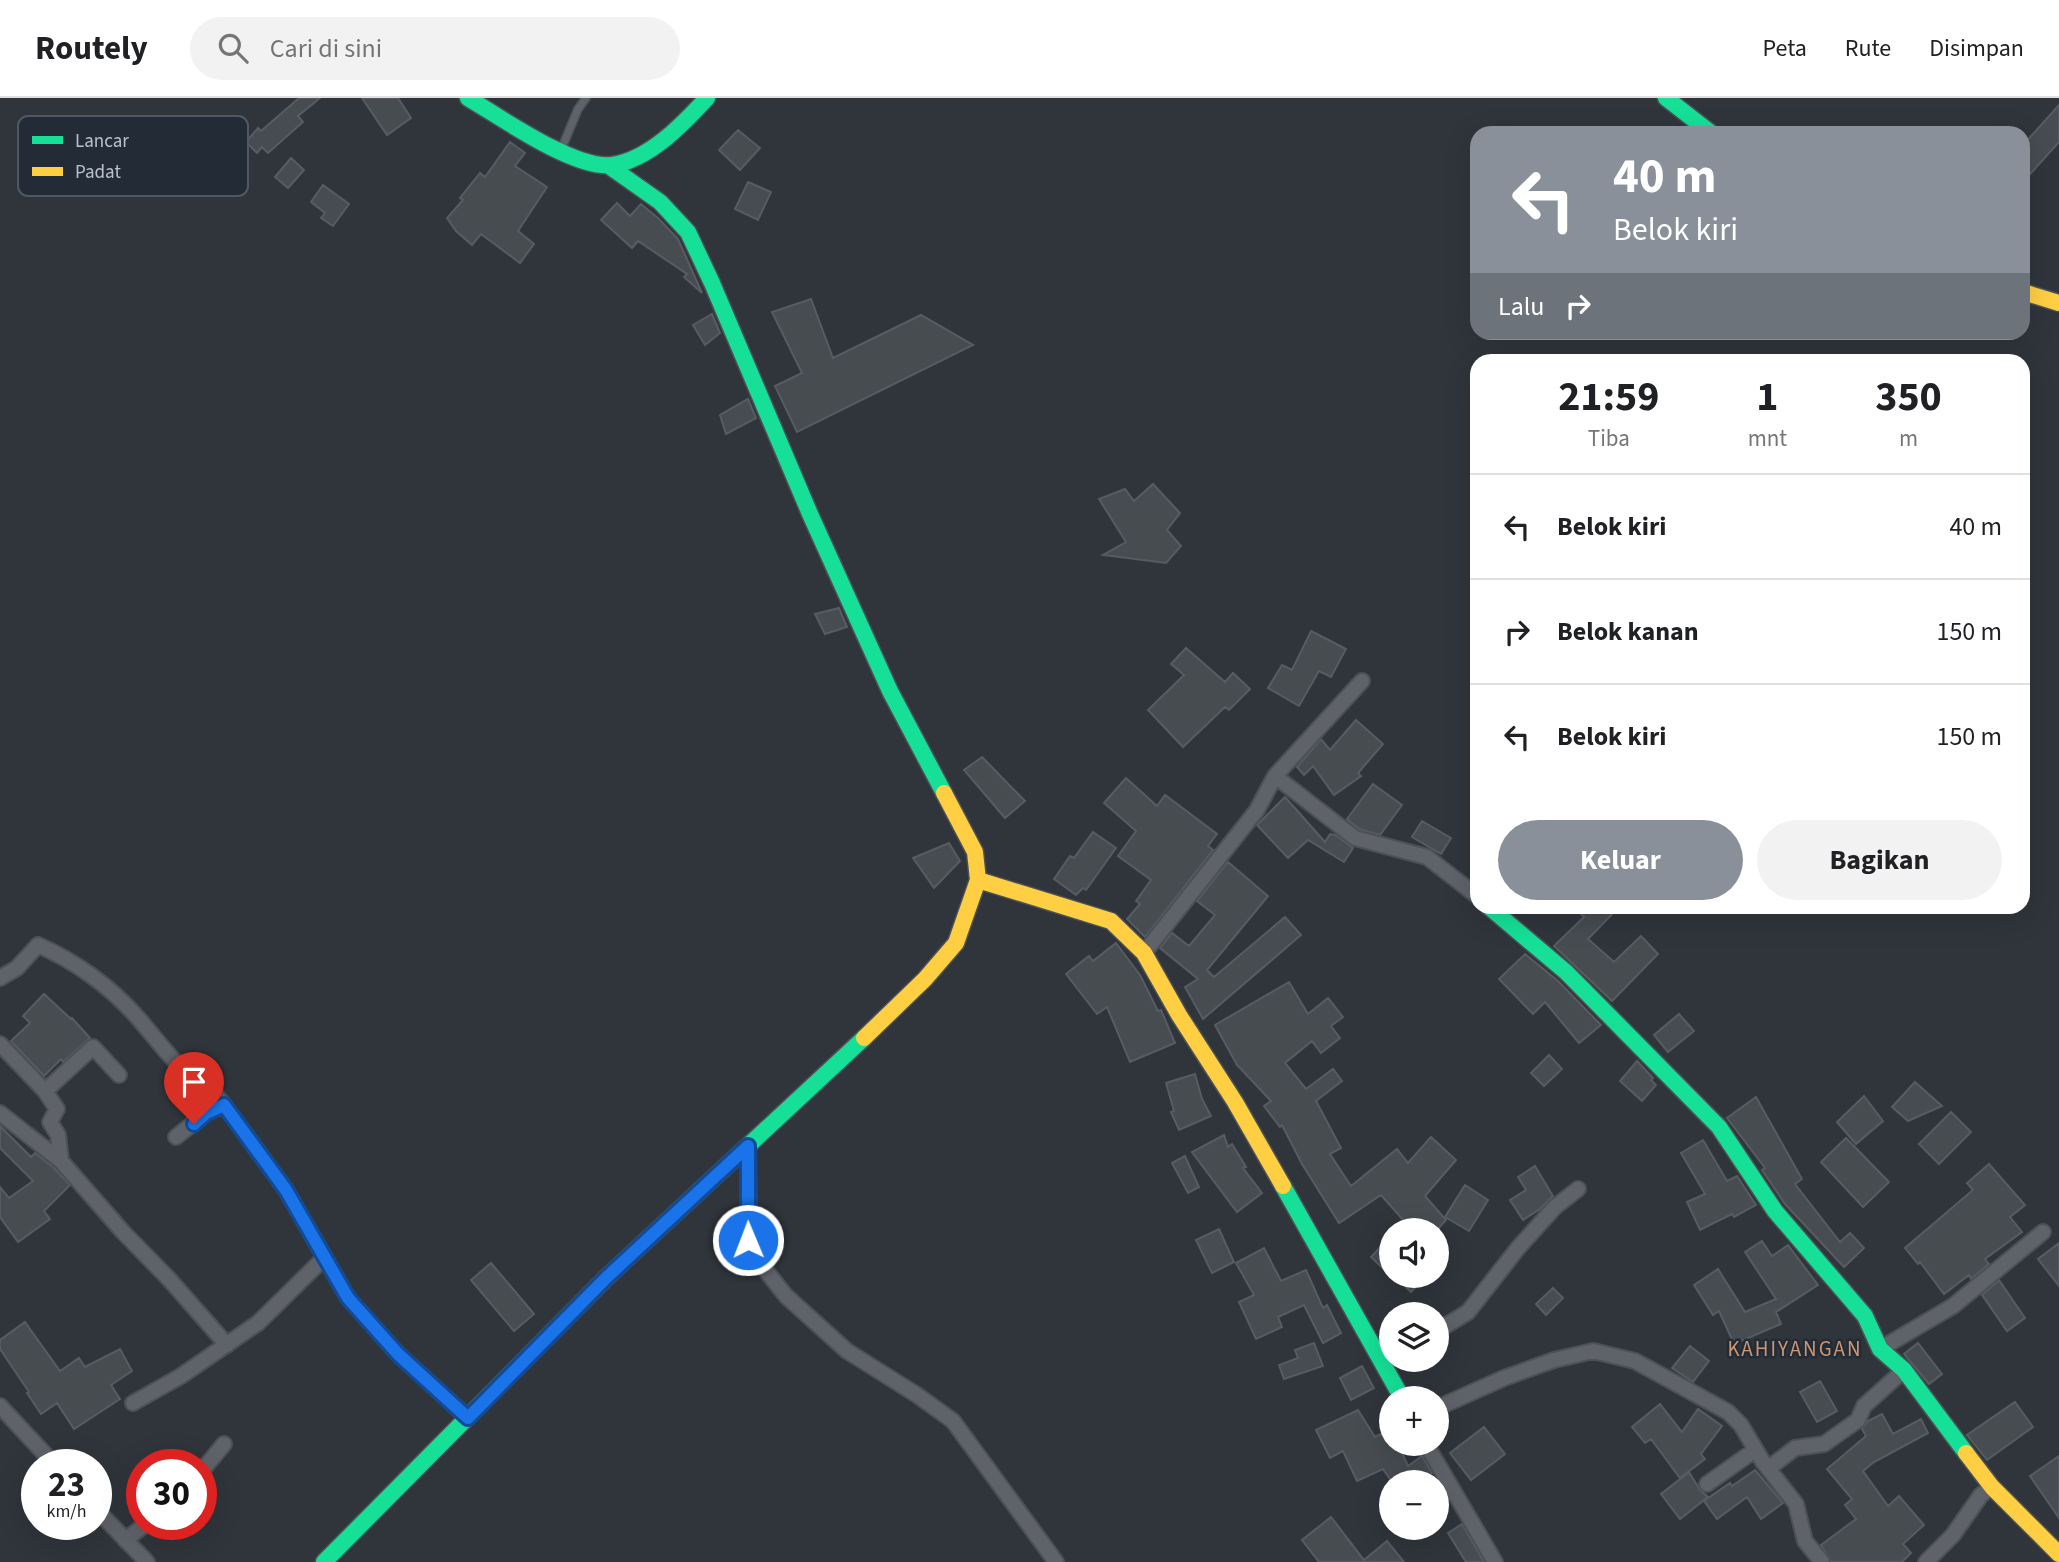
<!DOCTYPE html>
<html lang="id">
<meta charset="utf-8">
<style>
body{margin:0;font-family:"Source Sans 3",sans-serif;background:#f2f2f2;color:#202124;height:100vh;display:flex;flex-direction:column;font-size:26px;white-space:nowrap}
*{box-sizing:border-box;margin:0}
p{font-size:23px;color:#757577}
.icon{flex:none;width:38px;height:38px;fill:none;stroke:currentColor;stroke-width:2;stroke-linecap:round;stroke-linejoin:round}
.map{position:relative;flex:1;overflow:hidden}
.sheet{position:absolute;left:1470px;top:256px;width:560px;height:560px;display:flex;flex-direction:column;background:#fff;border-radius:21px;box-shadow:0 7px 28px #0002}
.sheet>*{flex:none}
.hud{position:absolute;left:1470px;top:28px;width:560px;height:214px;border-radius:21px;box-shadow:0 7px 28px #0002;background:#899099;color:#fff;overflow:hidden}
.fabs{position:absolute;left:1379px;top:1120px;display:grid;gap:14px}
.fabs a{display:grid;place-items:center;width:70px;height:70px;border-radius:50%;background:#fff;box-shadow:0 7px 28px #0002;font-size:35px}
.speed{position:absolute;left:21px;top:1351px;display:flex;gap:14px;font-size:35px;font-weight:700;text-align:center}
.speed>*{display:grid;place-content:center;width:91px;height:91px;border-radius:50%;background:#fff;box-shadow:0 7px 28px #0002;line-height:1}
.speed small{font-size:18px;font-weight:400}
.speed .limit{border:10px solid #d22;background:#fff;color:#111}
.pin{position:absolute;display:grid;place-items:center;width:60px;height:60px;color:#fff;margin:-72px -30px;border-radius:50% 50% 50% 0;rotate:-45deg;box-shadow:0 0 7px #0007}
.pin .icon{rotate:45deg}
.me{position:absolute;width:77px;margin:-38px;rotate:359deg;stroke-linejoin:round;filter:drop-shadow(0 0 5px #0008)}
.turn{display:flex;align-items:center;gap:24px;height:147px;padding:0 28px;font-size:32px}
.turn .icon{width:91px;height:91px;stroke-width:2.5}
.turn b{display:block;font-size:49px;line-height:60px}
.then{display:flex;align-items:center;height:66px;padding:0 28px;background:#0003;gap:14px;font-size:26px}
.eta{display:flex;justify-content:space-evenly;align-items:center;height:119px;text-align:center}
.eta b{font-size:42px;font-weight:700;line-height:49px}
.action{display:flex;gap:14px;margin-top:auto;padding:14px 28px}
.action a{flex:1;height:80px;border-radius:42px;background:#899099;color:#fff;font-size:28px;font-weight:700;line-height:80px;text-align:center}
.action a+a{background:#f2f2f2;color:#202124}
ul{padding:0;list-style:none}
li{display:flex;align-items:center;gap:21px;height:105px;padding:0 28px;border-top:2px solid #e0e0e0}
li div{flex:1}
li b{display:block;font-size:26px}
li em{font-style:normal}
header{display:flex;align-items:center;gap:42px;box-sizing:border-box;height:98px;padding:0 35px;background:#fff;border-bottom:2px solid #e0e0e0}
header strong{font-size:33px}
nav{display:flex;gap:38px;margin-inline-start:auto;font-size:24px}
.search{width:490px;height:63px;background:#f2f2f2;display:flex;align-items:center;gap:18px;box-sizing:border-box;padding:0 24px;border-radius:38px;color:#757577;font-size:26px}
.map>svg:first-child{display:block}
.building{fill:#474c51;stroke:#575c63;stroke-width:2}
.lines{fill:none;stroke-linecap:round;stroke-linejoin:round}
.lane-casing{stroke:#4c5156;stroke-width:10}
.street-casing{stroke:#4c5156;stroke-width:18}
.fast-casing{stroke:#4c5156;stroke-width:19}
.slow-casing{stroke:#4c5156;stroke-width:19}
.lane{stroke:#5f6369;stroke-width:7}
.street{stroke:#5f6369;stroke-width:14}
.fast{stroke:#16e098;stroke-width:16}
.slow{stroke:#ffcf43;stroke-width:16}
.route-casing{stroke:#114b97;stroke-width:18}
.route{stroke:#1a73e8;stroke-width:12}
.labels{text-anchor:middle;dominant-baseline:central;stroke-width:5;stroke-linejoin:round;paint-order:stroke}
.quarter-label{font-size:21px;letter-spacing:2px;fill:#cd9673;stroke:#222b36}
.key{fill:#222b36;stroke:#505863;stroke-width:2}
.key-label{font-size:19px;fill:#bac1cb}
</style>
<header>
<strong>Routely</strong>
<div class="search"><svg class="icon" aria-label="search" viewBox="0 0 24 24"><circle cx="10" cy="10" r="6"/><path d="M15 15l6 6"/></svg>Cari di sini</div>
<nav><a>Peta</a><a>Rute</a><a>Disimpan</a></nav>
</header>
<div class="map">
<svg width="2059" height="1464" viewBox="0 0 2059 1464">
<rect width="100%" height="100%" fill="#2f353b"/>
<path class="building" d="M299,0H320L298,18L303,24L268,55L262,49L257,55L246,44L258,30L261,33Z
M362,0H398L411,20L387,37Z
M2059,7V44L2023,84V47Z
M738,32L760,50L740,72L719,52Z
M510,44L525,55L515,68L547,89L518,133L534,146L520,165L481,136L472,147L456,133L447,120L463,102L460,100L480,75L485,79Z
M291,60L304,72L288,90L275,79Z
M748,84L771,94L758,122L735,111Z
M323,87L349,106L333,128L321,120L325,115L311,104Z
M617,105L630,118L641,106L658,120L678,141L702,195L684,179L687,176L638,143L632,150L601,122Z
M811,201L833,260L921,217L973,247L797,334L775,288L802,275L772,214Z
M712,216L720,235L705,247L693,227Z
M748,301L756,320L726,336L720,317Z
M1153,386L1180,415L1167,432L1181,448L1166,465L1103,457L1126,444L1099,401L1125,391L1134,403Z
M839,510L847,529L825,536L815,516Z
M1311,533L1346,551L1331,579L1319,573L1299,608L1268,590L1282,567L1292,572Z
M1186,550L1225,584L1233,575L1250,591L1229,612L1225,609L1183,649L1148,612L1184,577L1171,566Z
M1356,622L1383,646L1358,675L1361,678L1334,697L1313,668L1304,677L1297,669L1321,641L1330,652Z
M982,659L1025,703L1005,720L964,672Z
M1126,680L1157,708L1165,697L1217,736L1208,748L1213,752L1145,839L1127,821L1140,806L1136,803L1151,782L1118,758L1136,733L1104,705Z
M1373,686L1402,707L1380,737L1359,731L1347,721Z
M1285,699L1325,744L1330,736L1335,737L1353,750L1344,764L1308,742L1288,760L1257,727Z
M1422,723L1451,740L1441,756L1412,739Z
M1093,734L1116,750L1086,792L1083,790L1076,797L1054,781L1070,758L1074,760Z
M949,745L960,763L934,790L913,760Z
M1228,764L1268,798L1207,872L1214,879L1285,819L1301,837L1203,921L1185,889L1198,881L1160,850L1172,835L1189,848L1215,817L1197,803Z
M1574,808H1620L1588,841L1614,864L1641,838L1658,856L1612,903L1554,848L1584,819Z
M1116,845L1140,877L1158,913L1161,912L1175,945L1130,964L1107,909L1097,916L1066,876L1089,858L1093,863Z
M1525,856L1558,883L1601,927L1579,945L1545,904L1533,916L1499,881Z
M1289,884L1308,916L1328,900L1343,919L1331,928L1340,940L1321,955L1312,943L1285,965L1306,991L1333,971L1342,983L1316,1003L1341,1050L1330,1056L1351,1088L1397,1051L1408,1065L1431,1039L1456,1062L1425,1098L1446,1122L1437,1132H1397L1405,1124L1381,1097L1339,1125L1302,1066L1282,1027L1280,1029L1264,1008L1271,1003L1237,967L1215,927Z
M44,896L71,921L72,920L90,940L63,964L61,961L44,978L11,943L30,925L23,918Z
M1679,916L1694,933L1668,954L1654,937Z
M1549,957L1562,971L1544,988L1531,975Z
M1637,963L1653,980L1651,982L1656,987L1642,1003L1620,983Z
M1195,976L1202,1001L1211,1018L1179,1032L1171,1014L1174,1013L1166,985Z
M1915,984L1942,1008L1908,1023L1892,1009Z
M1864,998L1883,1023L1856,1046L1837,1024Z
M1756,999L1802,1081L1795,1086L1840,1144L1850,1135L1864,1150L1844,1169L1785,1106L1762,1072L1765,1070L1727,1020Z
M1951,1014L1971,1034L1939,1066L1919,1046Z
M0,1028L31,1059L35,1055L54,1070L70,1087L44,1113L50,1121L18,1144L0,1119V1089L9,1100L33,1083L0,1050Z
M1224,1037L1228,1049L1232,1046L1246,1069L1243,1070L1262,1095L1237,1114L1192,1054Z
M1846,1040L1889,1084L1863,1109L1821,1064Z
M1703,1042L1727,1083L1737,1078L1756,1107L1734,1119L1732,1116L1700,1132L1687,1104L1705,1096L1681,1055Z
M1185,1058L1199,1089L1188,1095L1172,1065Z
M1989,1066L2025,1107L2010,1119L2022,1134L1985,1161L1989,1166L1971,1181L1969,1177L1944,1196L1920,1164L1918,1166L1905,1150L1973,1092L1967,1085Z
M1535,1068L1553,1098L1540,1111L1523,1122L1510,1102L1526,1092L1518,1079Z
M1465,1087L1488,1102L1469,1133L1445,1119Z
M1219,1131L1234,1164L1212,1175L1196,1142Z
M1391,1138V1178L1371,1159Z
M1762,1143L1772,1158L1788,1147L1818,1187L1776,1214L1781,1226L1734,1246L1719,1213L1713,1217L1694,1187L1718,1171L1745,1214L1776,1201L1745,1154Z
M2059,1145V1188L2038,1161Z
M1264,1150L1281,1183L1306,1172L1323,1210L1327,1207L1341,1235L1323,1245L1304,1207L1278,1219L1282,1229L1256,1241L1239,1204L1254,1197L1236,1165Z
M491,1165L534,1216L514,1233L471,1182Z
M1394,1178H1426L1411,1194Z
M1999,1182L2025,1220L2007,1233L1982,1197Z
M1553,1190L1563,1200L1546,1217L1536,1206Z
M25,1224L60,1273L79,1260L85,1269L120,1251L132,1273L111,1287L120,1301L74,1331L57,1305L41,1316L27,1295L29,1294L0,1251V1242Z
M1314,1245L1323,1268L1284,1281L1279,1267L1298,1260L1295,1252Z
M1918,1245L1942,1276L1929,1286L1904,1256Z
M1690,1248L1709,1263L1693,1284L1672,1270Z
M1362,1268L1374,1290L1351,1302L1340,1280Z
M1820,1283L1837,1313L1817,1324L1800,1294Z
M2015,1304L2033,1329L1987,1362L1967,1337Z
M1660,1306L1682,1334L1698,1311L1722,1328L1701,1356L1705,1361L1680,1380L1651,1341L1645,1345L1632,1329Z
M1358,1312L1375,1339L1391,1331V1346H1398L1408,1368L1422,1358L1432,1375L1418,1384H1392L1383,1371L1357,1383L1343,1353L1330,1360L1316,1332Z
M1882,1316L1893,1336L1921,1321L1928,1335L1874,1364L1863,1373L1888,1408L1899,1398L1924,1427L1903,1446L1911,1455L1902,1464H1831L1821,1447L1856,1421L1845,1407L1852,1401L1827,1371L1866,1338L1862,1331L1868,1323Z
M1484,1329L1505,1356L1471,1382L1450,1355Z
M2059,1358V1420L2030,1378Z
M1755,1372L1783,1405L1761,1421L1747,1399L1717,1421L1704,1403L1730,1385L1732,1388Z
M1689,1374L1700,1392L1708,1399L1680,1421L1661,1396Z
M1331,1419L1364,1462L1387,1443L1404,1464H1319L1302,1442Z
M1462,1426L1484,1464H1466L1448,1435Z"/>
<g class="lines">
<defs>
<path id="lane" d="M561,52L578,11L586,0"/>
<path id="street" d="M1275,678L1355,740L1427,759L1477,798
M1144,855L1257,712L1275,678L1362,583
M0,880L17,870L38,847C75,863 111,889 138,920C155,939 169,960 189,977H200L224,1007
M0,946L45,993
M119,977L93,949L45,993L57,1011L50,1024L58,1037L61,1063L123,1134L169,1181L227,1247
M0,1015L61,1063
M176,1039L206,1015L224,1007L286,1092L348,1200L398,1256L468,1320
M748,1048L749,1142L759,1164L786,1198L847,1253L917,1297L953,1323L1056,1464
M1437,1233L1468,1214L1518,1150L1555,1109L1578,1091
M1880,1251L1953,1208L2043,1134
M133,1305L181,1278L258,1225L324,1160
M0,1308L55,1367
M1437,1310L1504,1280L1554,1262L1593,1253L1635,1263L1728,1314L1741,1327L1763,1364L1796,1406L1805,1443L1822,1464
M1426,1346L1495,1464
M1769,1370L1795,1350L1824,1346L1858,1322L1864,1308L1904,1272
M201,1374L224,1346
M1707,1386L1755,1352
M96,1411L147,1464
M125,1442L146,1426
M1926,1464L1953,1437L1981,1397L1992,1389"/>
<path id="fast" d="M468,0C500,19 575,72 612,67C649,62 683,26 707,0
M1666,0L1711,35
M609,68L660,104L688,134L712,185L810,416L890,593L944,695
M1488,808L1566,874L1719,1029L1775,1113L1865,1218L1880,1251L1904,1272L1966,1355
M1283,1088L1402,1300
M324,1464L606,1180L864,940"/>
<path id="slow" d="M2023,194L2059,205
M978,782L1111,823L1144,855L1179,917L1235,1004L1283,1088
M864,940L925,881L956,845L978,782L975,754L944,695
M1966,1355L1992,1389L2059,1456"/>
</defs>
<use href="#lane" class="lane-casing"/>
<use href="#street" class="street-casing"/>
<use href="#fast" class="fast-casing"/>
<use href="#slow" class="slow-casing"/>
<use href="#lane" class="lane"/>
<use href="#street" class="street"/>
<use href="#fast" class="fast"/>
<use href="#slow" class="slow"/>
</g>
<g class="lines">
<defs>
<path id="route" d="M194,1026L206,1015L224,1007L286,1092L348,1200L398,1256L468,1320L606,1180L748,1048V1142"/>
</defs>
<use href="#route" class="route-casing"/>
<use href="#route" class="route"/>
</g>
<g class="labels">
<g class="quarter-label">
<text x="1795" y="1251">KAHIYANGAN</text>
</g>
</g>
<rect x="18" y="18" width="230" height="80" rx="10" class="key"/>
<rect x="32" y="38" width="31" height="8" fill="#16e098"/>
<rect x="32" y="69" width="31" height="9" fill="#ffcf43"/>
<g class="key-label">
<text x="75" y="49">Lancar</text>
<text x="75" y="80">Padat</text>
</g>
</svg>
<div class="fabs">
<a><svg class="icon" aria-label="sound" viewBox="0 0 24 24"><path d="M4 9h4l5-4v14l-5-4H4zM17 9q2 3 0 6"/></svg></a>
<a><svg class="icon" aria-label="layers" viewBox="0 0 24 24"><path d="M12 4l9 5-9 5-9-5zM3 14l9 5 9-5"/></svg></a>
<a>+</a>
<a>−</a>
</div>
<div class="speed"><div>23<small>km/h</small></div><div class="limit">30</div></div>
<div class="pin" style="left:194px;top:1026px;background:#d93025"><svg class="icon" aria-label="arrive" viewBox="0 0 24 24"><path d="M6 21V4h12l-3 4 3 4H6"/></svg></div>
<svg class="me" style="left:748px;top:1142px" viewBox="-20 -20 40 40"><circle r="17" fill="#1a73e8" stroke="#fff" stroke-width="3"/><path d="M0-11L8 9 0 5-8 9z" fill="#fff"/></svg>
<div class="hud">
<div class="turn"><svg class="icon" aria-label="left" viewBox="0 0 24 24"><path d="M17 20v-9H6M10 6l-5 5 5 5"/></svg><div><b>40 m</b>Belok kiri</div></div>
<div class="then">Lalu<svg class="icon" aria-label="right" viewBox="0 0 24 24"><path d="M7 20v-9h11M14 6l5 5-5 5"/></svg></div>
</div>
<section class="sheet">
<div class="eta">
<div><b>21:59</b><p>Tiba</p></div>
<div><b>1</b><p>mnt</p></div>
<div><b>350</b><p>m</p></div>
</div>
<ul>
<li><svg class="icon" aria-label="left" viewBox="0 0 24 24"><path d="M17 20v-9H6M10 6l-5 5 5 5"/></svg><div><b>Belok kiri</b></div><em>40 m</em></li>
<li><svg class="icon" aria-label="right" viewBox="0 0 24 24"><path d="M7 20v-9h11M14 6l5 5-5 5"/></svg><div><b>Belok kanan</b></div><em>150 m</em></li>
<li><svg class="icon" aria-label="left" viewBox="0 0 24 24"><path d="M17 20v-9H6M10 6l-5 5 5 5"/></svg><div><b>Belok kiri</b></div><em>150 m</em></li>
</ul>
<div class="action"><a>Keluar</a><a>Bagikan</a></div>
</section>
</div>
